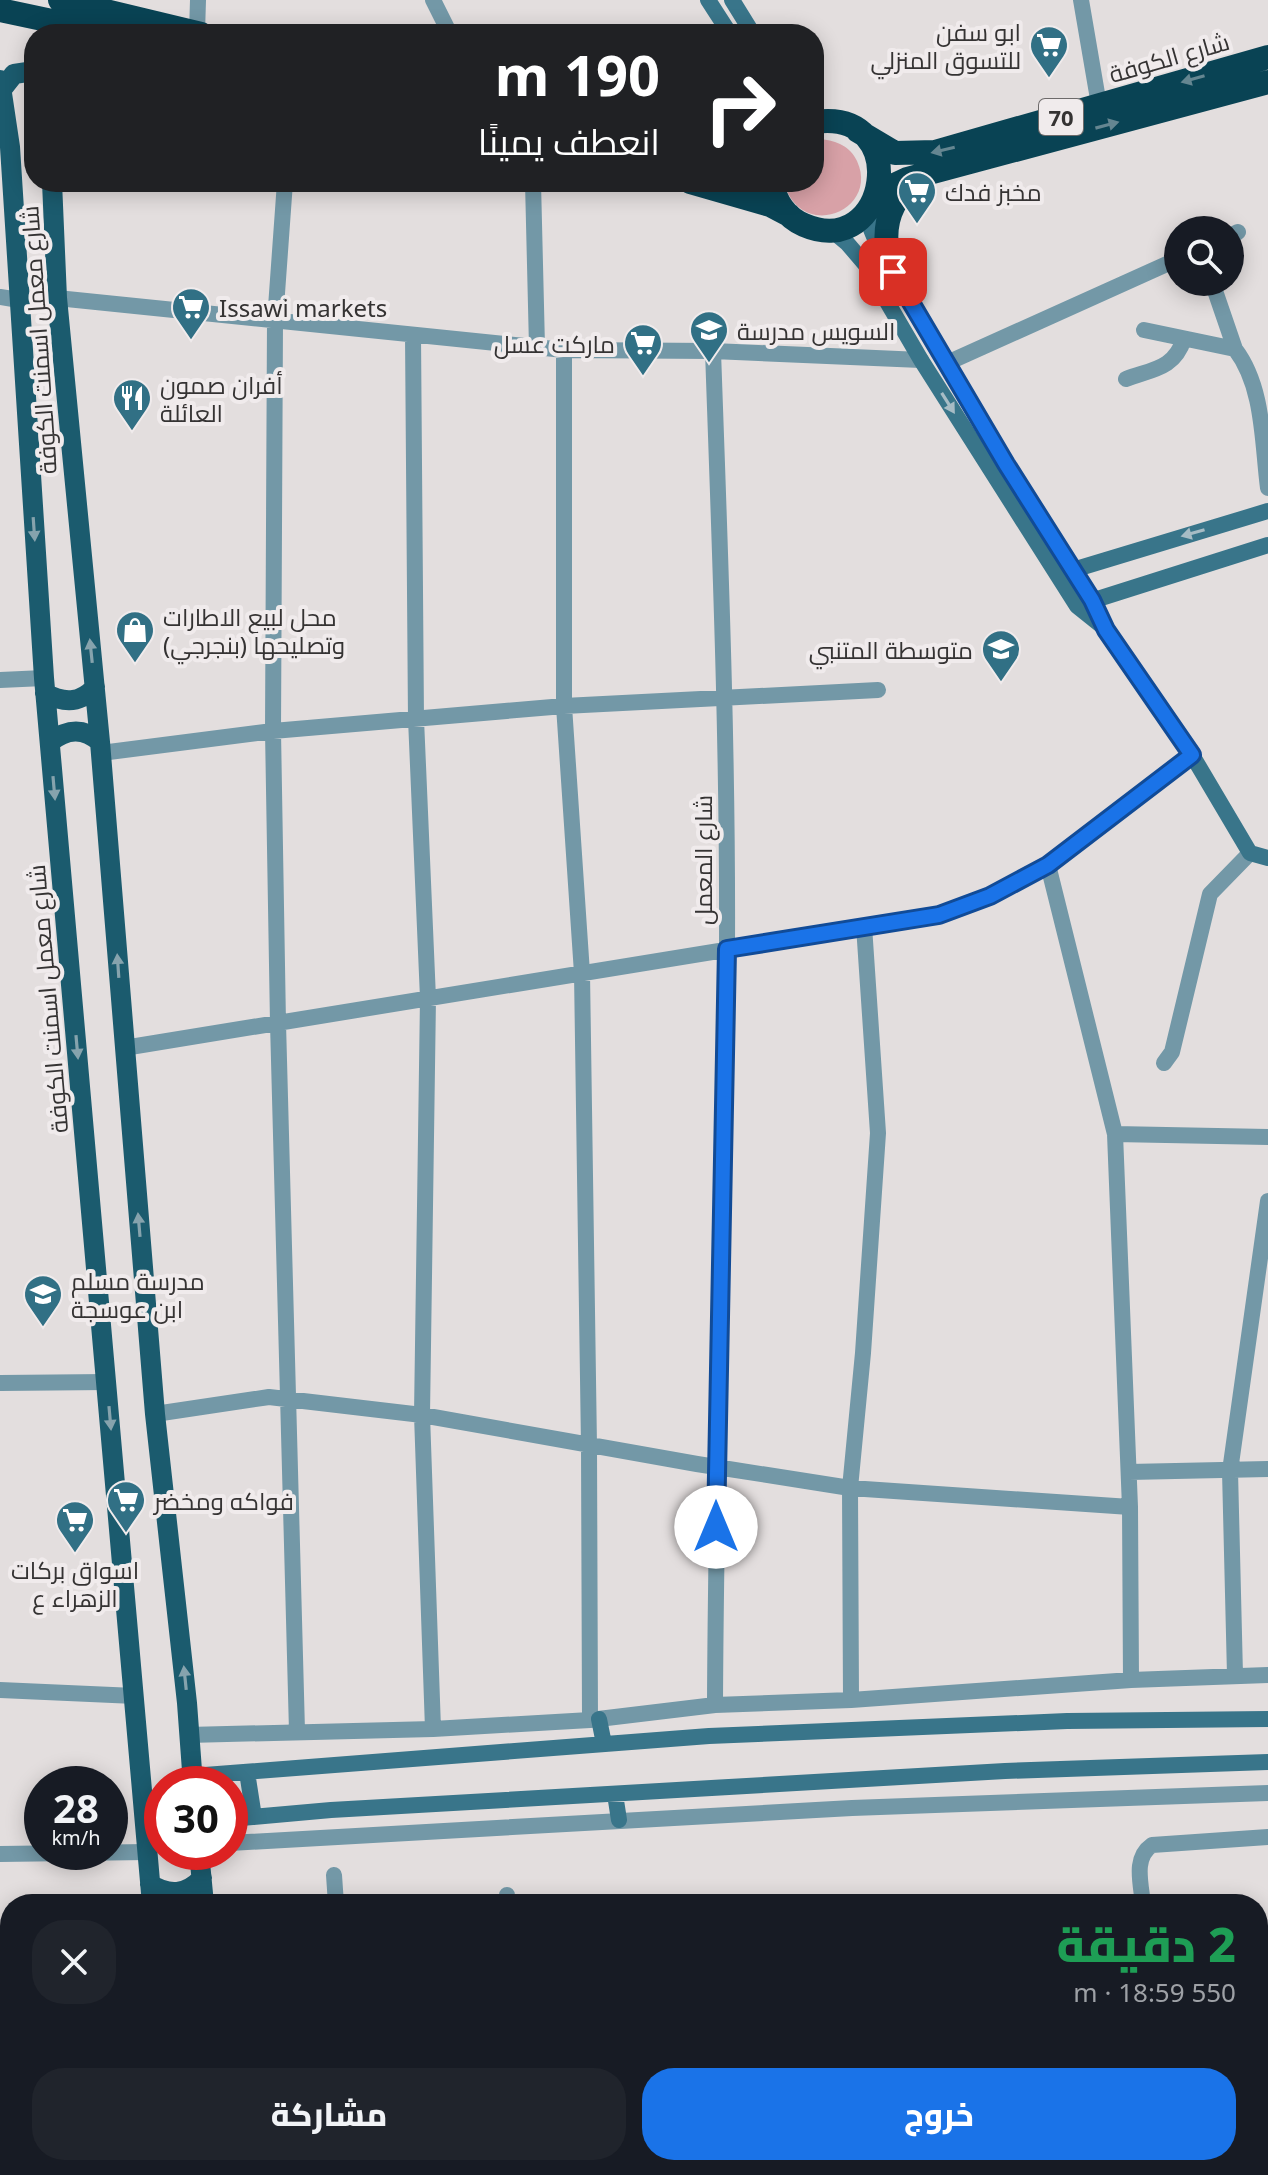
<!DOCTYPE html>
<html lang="ar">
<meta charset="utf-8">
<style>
body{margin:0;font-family:"Noto Sans",Cairo,sans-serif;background:#20242c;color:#f1f3f6;direction:rtl;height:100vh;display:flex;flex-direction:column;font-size:30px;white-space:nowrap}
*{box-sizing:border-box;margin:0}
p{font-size:26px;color:#9ea1a6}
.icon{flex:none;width:44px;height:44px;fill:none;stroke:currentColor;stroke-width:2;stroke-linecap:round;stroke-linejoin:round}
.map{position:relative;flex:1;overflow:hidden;direction:ltr}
.side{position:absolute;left:0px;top:1894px;width:1268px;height:282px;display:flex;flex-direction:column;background:#171b24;border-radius:32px 32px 0 0;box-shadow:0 4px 20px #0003;direction:rtl}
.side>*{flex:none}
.banner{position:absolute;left:24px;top:24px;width:800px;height:168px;border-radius:32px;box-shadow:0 4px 20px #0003;direction:rtl;background:#202124;color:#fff;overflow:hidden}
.fabs{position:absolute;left:1164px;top:216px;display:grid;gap:16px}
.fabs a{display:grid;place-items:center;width:80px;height:80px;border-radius:50%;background:#171b24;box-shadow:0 4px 20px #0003;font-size:40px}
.speed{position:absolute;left:24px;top:1766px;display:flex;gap:16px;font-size:40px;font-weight:700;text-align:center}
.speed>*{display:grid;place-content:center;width:104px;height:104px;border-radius:50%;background:#171b24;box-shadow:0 4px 20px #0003;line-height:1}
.speed small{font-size:20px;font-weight:400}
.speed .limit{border:12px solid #d22;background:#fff;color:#111}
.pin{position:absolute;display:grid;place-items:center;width:68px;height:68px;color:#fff;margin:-34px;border-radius:16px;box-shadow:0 4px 12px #0006}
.me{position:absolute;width:88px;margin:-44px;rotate:0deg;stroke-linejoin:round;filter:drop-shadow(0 0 6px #0008)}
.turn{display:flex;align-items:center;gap:28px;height:168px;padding:0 32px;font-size:36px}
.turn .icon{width:104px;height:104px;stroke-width:2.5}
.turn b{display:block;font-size:56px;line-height:68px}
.round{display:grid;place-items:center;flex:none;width:84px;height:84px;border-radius:32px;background:#20242c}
.head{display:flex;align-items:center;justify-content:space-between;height:136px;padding:0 32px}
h1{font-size:48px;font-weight:800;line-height:60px;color:#1e9e55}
.button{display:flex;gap:16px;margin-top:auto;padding:16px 32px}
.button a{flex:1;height:92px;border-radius:32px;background:#1a73e8;color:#fff;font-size:32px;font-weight:800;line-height:92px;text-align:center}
.button a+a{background:#20242c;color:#f1f3f6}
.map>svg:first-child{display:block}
.green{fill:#d8a1a7}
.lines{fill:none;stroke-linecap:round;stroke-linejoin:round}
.street{stroke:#7398a7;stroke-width:16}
.secondary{stroke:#39758a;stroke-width:16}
.primary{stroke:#1b5b6e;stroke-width:20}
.highway{stroke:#094354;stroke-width:24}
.oneway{fill:#658691}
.oneway2{fill:#a7bcc5}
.oneway3{fill:#86a3ad}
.route-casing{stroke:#114b97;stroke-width:20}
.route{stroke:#1a73e8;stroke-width:14}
.labels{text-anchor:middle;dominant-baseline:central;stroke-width:8;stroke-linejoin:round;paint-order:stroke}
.shield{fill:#f0ebec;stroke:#6d6a6a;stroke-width:2}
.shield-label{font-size:22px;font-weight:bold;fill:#353333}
.poi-label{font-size:24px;fill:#353333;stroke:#f0ebec;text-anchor:start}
.street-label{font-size:24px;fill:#353333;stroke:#f0ebec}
</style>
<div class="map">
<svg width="1268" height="2175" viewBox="0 0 1268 2175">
<rect width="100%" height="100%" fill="#e3dede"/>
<path class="green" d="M821,139C837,141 850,146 857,161C880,211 800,243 784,182H814V140Z"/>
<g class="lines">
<path class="street" d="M433,0L450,34
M1081,0L1099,105
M197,33L198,0
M285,182L275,321L273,731L278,1023L297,1731
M533,182L537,347
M1230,236L1238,232
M1212,282L1235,349
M0,297L19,300
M57,298L564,350L713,351L921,360
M1144,330L1235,349C1264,387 1262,442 1268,488
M413,335L416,719L428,998L422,1415L433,1729
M564,350V706L582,973L589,1446L590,1720
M713,351C720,551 728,750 727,950C725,1202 716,1453 715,1705
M947,363L1178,259
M1126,379C1153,369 1174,369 1184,339
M0,680L44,678
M101,753L273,731L564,706L878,690
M1048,865L1115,1134L1130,1507L1131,1680
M124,1048L939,915L990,896L1048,865L1192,755
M1164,1063L1172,1052L1210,894L1250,853
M1115,1134L1268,1137
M0,1383L107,1382
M155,1414L269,1397L422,1415L697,1464L850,1488L1130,1507
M1129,1472L1268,1469
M1235,1675L1230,1471L1268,1201
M0,1690L135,1696
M851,1700L850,1488L863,1353L878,1133L864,926
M188,1735L433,1729L590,1720L715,1705L851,1700L1131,1680L1268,1675
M230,1843L852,1808L1268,1793
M0,1854L147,1852
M334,1875L336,1904
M507,1895V1904
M1143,1904C1141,1883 1133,1858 1152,1845L1268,1837
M1258,1992L1268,1991
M0,2104L10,2101
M1258,2153H1268
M354,2166V2175
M522,2166V2175
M1150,2166V2175
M997,2175L1107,2166"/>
<path class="secondary" d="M708,0L730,34
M732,0L753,34
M871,206C866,221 871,231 878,245L1006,464L1092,600L1106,630L1192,755L1250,853L1268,858
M824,230L835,233L847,243L865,264L921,360L1077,606L1102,626
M1063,573L1268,511
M1082,604L1268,545
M599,1719L604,1744
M247,1772L254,1817
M192,1776L709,1736L1067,1721L1268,1719
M615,1794L619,1820
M230,1819L331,1810L1005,1771L1268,1762"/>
<path class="primary" d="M0,80L10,147L44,678L152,1904
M3,88L14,74L34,71
M52,182L57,298L100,742L155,1414L187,1703L193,1784
M45,693C63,703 80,704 95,687
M50,742C67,729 83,727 100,742
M199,1852L204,1904
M150,1884C169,1896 186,1895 202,1878
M180,2166L181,2175
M224,2166L225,2175"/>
<path class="highway" d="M60,0L201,34
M0,10L113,34
M858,131L895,153L935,152L1268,57
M690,182L770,205L789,215
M772,182C775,201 786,217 804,225C889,262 914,107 814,122
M874,200L892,186L907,179L1268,82
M893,272C881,238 884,204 915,181"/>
</g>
<defs><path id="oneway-solid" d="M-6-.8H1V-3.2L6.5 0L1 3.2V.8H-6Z" transform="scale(2)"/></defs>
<g class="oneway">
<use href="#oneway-solid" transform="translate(1193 79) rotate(164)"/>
<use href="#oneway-solid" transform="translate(1107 125) rotate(-15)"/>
<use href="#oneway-solid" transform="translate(943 150) rotate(167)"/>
</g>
<g class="oneway2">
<use href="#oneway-solid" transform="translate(948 403) rotate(58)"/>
<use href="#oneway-solid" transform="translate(1193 533) rotate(164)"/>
</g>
<g class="oneway3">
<use href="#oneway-solid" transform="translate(34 529) rotate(86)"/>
<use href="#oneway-solid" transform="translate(91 651) rotate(-96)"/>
<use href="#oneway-solid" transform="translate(54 788) rotate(85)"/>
<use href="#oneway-solid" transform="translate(118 966) rotate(-94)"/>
<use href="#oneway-solid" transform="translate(77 1047) rotate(85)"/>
<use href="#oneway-solid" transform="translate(139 1225) rotate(-95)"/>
<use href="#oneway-solid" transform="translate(110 1418) rotate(85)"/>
<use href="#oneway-solid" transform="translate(185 1678) rotate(-96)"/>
</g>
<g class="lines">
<defs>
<path id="route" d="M716,1527L727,949L939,915L990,896L1048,865L1192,755L1106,630L1092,600L1006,464L893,272"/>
</defs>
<use href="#route" class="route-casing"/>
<use href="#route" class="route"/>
</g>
<defs>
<symbol id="supermarket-pin" viewBox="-11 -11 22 30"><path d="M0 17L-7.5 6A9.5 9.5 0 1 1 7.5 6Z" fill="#317085" stroke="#f0ebec"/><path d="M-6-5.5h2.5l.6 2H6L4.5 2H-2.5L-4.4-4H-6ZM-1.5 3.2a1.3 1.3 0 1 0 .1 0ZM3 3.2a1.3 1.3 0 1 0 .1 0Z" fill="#fff"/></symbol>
<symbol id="school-pin" viewBox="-11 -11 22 30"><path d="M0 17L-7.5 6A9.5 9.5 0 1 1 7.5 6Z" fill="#317085" stroke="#f0ebec"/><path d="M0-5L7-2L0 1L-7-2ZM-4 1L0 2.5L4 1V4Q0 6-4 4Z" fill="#fff"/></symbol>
<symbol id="restaurant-pin" viewBox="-11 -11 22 30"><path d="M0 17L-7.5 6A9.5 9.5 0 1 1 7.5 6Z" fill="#317085" stroke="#f0ebec"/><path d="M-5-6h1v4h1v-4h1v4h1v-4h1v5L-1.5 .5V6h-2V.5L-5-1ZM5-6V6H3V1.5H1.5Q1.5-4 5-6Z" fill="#fff"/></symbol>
<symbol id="shop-pin" viewBox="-11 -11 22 30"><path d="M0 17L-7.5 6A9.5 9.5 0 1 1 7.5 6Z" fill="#317085" stroke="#f0ebec"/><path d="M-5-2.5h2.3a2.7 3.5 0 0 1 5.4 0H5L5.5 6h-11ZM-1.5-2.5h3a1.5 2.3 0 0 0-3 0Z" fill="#fff"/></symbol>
</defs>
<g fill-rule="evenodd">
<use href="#supermarket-pin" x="1027" y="23" width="44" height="60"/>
<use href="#supermarket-pin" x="895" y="169" width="44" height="60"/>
<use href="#supermarket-pin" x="169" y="285" width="44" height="60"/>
<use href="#school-pin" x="687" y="308" width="44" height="60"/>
<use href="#supermarket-pin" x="621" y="321" width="44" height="60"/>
<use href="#restaurant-pin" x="110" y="376" width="44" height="60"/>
<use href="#shop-pin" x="113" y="608" width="44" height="60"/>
<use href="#school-pin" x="979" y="627" width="44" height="60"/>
<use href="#school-pin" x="21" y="1272" width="44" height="60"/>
<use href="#supermarket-pin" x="104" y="1478" width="44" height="60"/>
<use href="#supermarket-pin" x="53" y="1498" width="44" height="60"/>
</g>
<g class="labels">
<rect class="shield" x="1039" y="99" width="44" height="36" rx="6"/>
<g class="shield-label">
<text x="1061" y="117">70</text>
</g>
<g class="poi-label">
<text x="1021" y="31" text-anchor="end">ابو سفن<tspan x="1021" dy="28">للتسوق المنزلي</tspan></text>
<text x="945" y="191">مخبز فدك</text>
<text x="219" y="307">Issawi markets</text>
<text x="737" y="330">السويس مدرسة</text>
<text x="615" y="343" text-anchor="end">ماركت عسل</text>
<text x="160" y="384">أفران صمون<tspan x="160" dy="28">العائلة</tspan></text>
<text x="163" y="616">محل لبيع الاطارات<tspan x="163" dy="28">وتصليحها (بنجرجي)</tspan></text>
<text x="973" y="649" text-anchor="end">متوسطة المتنبي</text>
<text x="71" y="1280">مدرسة مسلم<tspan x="71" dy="28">ابن عوسجة</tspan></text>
<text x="154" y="1500">فواكه ومخضر</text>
<text x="75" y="1569" text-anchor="middle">اسواق بركات<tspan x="75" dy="28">الزهراء ع</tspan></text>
</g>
<g class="street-label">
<text transform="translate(1169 57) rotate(-16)">شارع الكوفة</text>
<text transform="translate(38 340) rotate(-94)">شارع معمل اسمنت الكوفة</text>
<text transform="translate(702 860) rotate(-90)">شارع المعمل</text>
<text transform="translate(47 999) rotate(-95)">شارع معمل اسمنت الكوفة</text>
</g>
</g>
</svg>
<div class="fabs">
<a><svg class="icon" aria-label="search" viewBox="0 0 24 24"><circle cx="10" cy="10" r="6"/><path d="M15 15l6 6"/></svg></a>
</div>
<div class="speed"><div>28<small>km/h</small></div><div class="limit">30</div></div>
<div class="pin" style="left:893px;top:272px;background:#d93025"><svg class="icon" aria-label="arrive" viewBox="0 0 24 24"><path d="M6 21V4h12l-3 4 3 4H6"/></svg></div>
<svg class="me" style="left:716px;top:1527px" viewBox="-20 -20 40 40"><circle r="19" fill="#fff"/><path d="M0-13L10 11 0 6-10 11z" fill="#1a73e8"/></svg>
<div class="banner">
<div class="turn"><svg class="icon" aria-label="right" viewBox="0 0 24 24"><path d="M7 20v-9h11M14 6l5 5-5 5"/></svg><div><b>190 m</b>انعطف يمينًا</div></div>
</div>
<section class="side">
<div class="head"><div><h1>2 دقيقة</h1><p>550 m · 18:59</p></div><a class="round"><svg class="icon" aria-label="close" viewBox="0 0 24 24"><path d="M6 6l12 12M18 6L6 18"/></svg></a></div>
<div class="button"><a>خروج</a><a>مشاركة</a></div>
</section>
</div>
